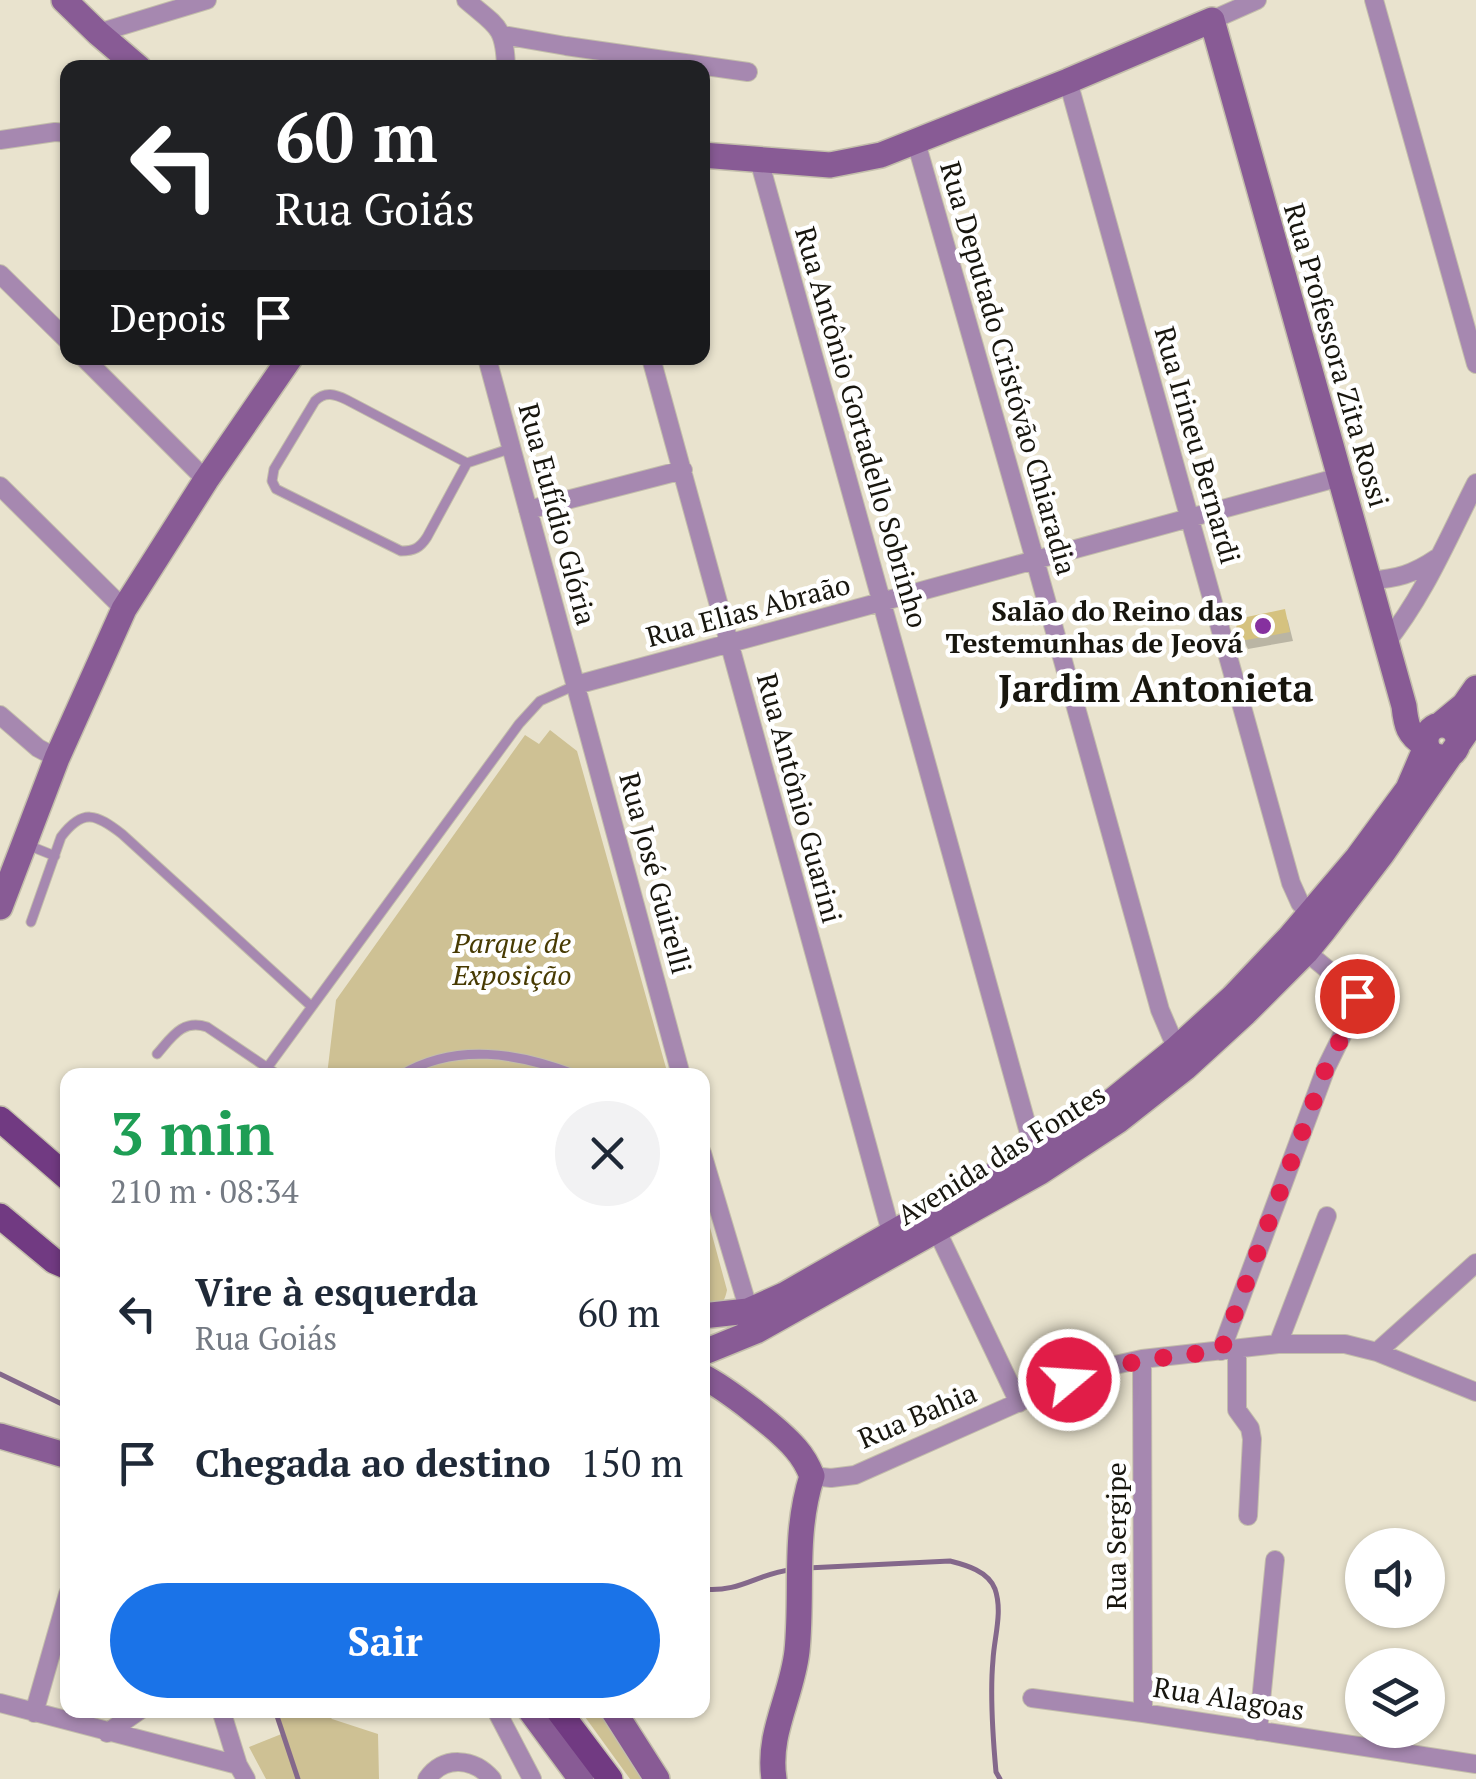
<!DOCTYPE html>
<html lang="pt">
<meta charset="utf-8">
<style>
body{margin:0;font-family:"PT Serif",serif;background:#f2f2f3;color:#1f2937;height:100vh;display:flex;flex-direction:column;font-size:38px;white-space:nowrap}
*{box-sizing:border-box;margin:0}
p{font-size:32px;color:#747a83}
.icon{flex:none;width:55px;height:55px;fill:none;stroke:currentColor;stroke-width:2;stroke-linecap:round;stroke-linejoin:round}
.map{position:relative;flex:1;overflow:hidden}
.drawer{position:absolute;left:60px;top:1068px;width:650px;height:650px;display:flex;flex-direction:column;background:#fff;border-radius:20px;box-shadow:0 2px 8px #0004}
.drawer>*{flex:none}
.top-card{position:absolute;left:60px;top:60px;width:650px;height:305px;border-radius:20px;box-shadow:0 2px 8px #0004;background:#202124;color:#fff;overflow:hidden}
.fabs{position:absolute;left:1345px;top:1528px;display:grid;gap:20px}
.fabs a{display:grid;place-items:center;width:100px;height:100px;border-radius:50%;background:#fff;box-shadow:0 2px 8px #0004;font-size:50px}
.pin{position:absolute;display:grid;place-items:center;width:85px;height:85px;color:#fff;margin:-42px;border:5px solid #fff;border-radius:50%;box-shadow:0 2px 10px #0007}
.me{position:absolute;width:110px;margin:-55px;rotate:72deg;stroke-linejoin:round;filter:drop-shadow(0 0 8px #0008)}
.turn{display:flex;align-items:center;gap:35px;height:210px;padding:0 50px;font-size:45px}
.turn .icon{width:130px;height:130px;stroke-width:2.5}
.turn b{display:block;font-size:70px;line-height:85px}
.then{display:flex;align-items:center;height:95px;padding:0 50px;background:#0003;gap:20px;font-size:38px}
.round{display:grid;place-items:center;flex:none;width:105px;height:105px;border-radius:52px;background:#f2f2f3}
.head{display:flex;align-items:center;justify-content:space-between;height:170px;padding:0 50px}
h1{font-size:60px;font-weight:600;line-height:75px;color:#1e9e55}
.primary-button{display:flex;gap:20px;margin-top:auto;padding:20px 50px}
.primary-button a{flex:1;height:115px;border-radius:60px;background:#1a73e8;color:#fff;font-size:40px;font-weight:600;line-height:115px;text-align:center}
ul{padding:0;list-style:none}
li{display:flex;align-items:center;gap:30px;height:150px;padding:0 50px}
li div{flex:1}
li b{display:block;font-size:38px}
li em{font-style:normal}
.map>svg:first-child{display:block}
.green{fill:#cec194}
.shadow{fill:#0003}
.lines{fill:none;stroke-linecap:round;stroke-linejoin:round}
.stream{stroke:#84688b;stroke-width:5}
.building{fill:#d5c27f}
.lane-casing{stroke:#c3beab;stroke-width:11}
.street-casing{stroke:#c3beab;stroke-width:20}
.secondary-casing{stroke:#c3beab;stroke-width:28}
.primary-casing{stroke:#c3beab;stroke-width:28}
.lane{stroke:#a688b0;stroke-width:9}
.street{stroke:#a688b0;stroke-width:18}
.secondary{stroke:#885b95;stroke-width:25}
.primary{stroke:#713a82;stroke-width:25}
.route{stroke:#e11d48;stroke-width:18;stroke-dasharray:0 32.4}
.poi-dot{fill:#86319f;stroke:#fff;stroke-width:4}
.labels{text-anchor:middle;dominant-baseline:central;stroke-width:9;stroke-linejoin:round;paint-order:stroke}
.street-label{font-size:28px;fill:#18160e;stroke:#fff}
.poi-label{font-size:28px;font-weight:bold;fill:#18160e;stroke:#fff;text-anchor:end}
.park-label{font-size:28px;font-style:italic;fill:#473a02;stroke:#fff}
.district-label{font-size:38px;font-weight:bold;fill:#18160e;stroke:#fff}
</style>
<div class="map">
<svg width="1476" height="1779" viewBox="0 0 1476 1779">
<rect width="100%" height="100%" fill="#e9e3ce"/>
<path class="green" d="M550,730L577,751L668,1075H327L336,1000L525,735L539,744Z
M702,1198L727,1290C724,1306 718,1307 702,1308Z
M278,1710H324L332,1719L378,1734L379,1779H266L249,1747L284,1733Z
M580,1710H606L650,1779H630Z"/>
<path class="shadow" d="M1283,612L1288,621L1293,641L1248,649L1239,632Z"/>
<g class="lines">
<path class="stream" d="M0,1374L68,1407
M807,1568L950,1561C966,1565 988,1571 995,1589C1003,1612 994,1638 993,1660C990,1692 993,1739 996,1772L1000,1779
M702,1589C741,1593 758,1573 791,1570
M275,1710L298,1779"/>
</g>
<path class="building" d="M1285,609L1290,632L1241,641L1236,632L1237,619Z"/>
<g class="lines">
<defs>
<path id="lane" d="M467,463L347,400C335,394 325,391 315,401L274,469L272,481L276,489L401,551C414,551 420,548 427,537L467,463L512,448
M25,844L55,856
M31,922L61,837C83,808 96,814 122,834L311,1006
M157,1054C172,1037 182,1019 207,1027L278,1075
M267,1068L519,724L540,701L576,685
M401,1075C456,1042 519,1053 576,1075"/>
<path id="street" d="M466,0C496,26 505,25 506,68
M1374,0L1476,364
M1212,20L1257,0
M98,33L207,0
M503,35L566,46L748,72
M1068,81L1291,883L1300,903L1316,922
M0,140L55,132L68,133
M916,142L1035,560L1160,1010L1181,1059
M759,160L1037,1162
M0,274L68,341
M84,358L206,480
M487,358L681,1075
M651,358L894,1243
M0,486L124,609
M528,510L683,470
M1368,581C1398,578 1412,575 1437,558
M1385,644C1424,596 1448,538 1476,483
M576,685L1340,477
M0,715L38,748L57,758
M702,1153L752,1321
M937,1231L1019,1403
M1278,1344L1327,1216
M1237,1349V1410L1250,1428L1252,1439L1248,1516
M1221,1351L1326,1068L1359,1001L1355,992L1299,946
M1377,1352L1476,1263
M1142,1359L1143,1713
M812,1476L831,1478L855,1475L1069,1380L1106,1367L1142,1359L1278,1344H1345L1377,1352L1476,1392
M1032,1698L1143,1713L1476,1764
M0,1703L238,1765
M221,1710L238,1765L246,1779
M496,1710L532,1779
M34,1713L68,1594
M1258,1731L1275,1560
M107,1733L140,1710
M427,1779C444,1755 474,1758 492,1779"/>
<path id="secondary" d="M64,0L98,33L139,68
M702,155L830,165L881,155L1068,81L1212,20L1404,706C1406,725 1408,735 1425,745
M1441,724L1464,705L1476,688
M1426 741a16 16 0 1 1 32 0a16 16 0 1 1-32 0Z
M0,907L57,758L124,609L206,480L290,358
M702,1316L748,1311L784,1295L1085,1123L1176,1049L1233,997L1289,938L1358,857L1408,789L1426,747
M702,1353L756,1331L1040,1172L1119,1120L1185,1068L1245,1013L1306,952L1324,930L1382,854L1476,718
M702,1376C727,1389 778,1428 796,1449C803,1457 808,1466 812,1476C793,1535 803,1591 797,1651C792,1696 767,1733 774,1779
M0,1436L68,1456
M530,1710L581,1779
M613,1710L657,1779"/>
<path id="primary" d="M0,1119L68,1178
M0,1216L54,1261L68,1267
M558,1710L610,1779"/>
</defs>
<use href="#lane" class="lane-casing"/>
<use href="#street" class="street-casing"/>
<use href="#secondary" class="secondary-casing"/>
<use href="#primary" class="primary-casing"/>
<use href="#lane" class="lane"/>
<use href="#street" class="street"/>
<use href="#secondary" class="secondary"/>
<use href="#primary" class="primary"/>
</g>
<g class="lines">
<path class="route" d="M1069,1380C1120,1361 1167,1357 1221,1351L1326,1068L1358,1005L1357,996"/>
</g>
<circle class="poi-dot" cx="1263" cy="626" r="10"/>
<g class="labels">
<g class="street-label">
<text transform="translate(1337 355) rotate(74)">Rua Professora Zita Rossi</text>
<text transform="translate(1009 368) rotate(74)">Rua Deputado Cristóvão Chiaradia</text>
<text transform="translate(862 427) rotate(74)">Rua Antônio Gortadello Sobrinho</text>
<text transform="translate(1198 445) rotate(74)">Rua Irineu Bernardi</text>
<text transform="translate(558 514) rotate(75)">Rua Eufídio Glória</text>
<text transform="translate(748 610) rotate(-15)">Rua Elias Abraão</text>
<text transform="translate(800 798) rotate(75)">Rua Antônio Guarini</text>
<text transform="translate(656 873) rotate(75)">Rua José Guirelli</text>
<text transform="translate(1001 1154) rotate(-32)">Avenida das Fontes</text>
<text transform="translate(917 1415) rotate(-23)">Rua Bahia</text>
<text transform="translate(1115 1536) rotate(-90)">Rua Sergipe</text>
<text transform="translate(1229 1698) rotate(9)">Rua Alagoas</text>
</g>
<g class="poi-label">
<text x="1243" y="610">Salão do Reino das<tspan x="1243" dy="32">Testemunhas de Jeová</tspan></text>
</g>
<g class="park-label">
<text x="512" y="942">Parque de<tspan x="512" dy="32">Exposição</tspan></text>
</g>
<g class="district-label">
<text x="1156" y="688">Jardim Antonieta</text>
</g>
</g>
</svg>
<div class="fabs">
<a><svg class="icon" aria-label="sound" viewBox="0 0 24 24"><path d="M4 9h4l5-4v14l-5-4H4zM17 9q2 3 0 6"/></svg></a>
<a><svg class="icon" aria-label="layers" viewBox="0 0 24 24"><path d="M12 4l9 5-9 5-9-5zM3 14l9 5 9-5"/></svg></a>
</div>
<div class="pin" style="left:1357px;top:996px;background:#d93025"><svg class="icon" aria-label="arrive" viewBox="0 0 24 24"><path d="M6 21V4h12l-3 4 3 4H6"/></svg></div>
<svg class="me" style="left:1069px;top:1380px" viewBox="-20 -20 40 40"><circle r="17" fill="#e11d48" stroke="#fff" stroke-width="3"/><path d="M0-11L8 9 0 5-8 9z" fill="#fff"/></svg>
<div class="top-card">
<div class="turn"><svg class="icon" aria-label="left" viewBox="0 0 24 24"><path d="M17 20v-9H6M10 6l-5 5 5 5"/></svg><div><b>60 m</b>Rua Goiás</div></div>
<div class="then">Depois<svg class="icon" aria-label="arrive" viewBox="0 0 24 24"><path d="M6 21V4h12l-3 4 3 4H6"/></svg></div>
</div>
<section class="drawer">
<div class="head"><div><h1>3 min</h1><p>210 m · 08:34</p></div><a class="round"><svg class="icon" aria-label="close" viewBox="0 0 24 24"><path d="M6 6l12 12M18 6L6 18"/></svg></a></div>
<ul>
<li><svg class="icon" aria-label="left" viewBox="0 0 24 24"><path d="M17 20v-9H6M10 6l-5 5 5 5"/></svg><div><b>Vire à esquerda</b><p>Rua Goiás</p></div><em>60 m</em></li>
<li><svg class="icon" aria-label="arrive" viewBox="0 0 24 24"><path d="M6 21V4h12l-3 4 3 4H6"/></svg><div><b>Chegada ao destino</b></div><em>150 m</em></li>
</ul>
<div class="primary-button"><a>Sair</a></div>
</section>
</div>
